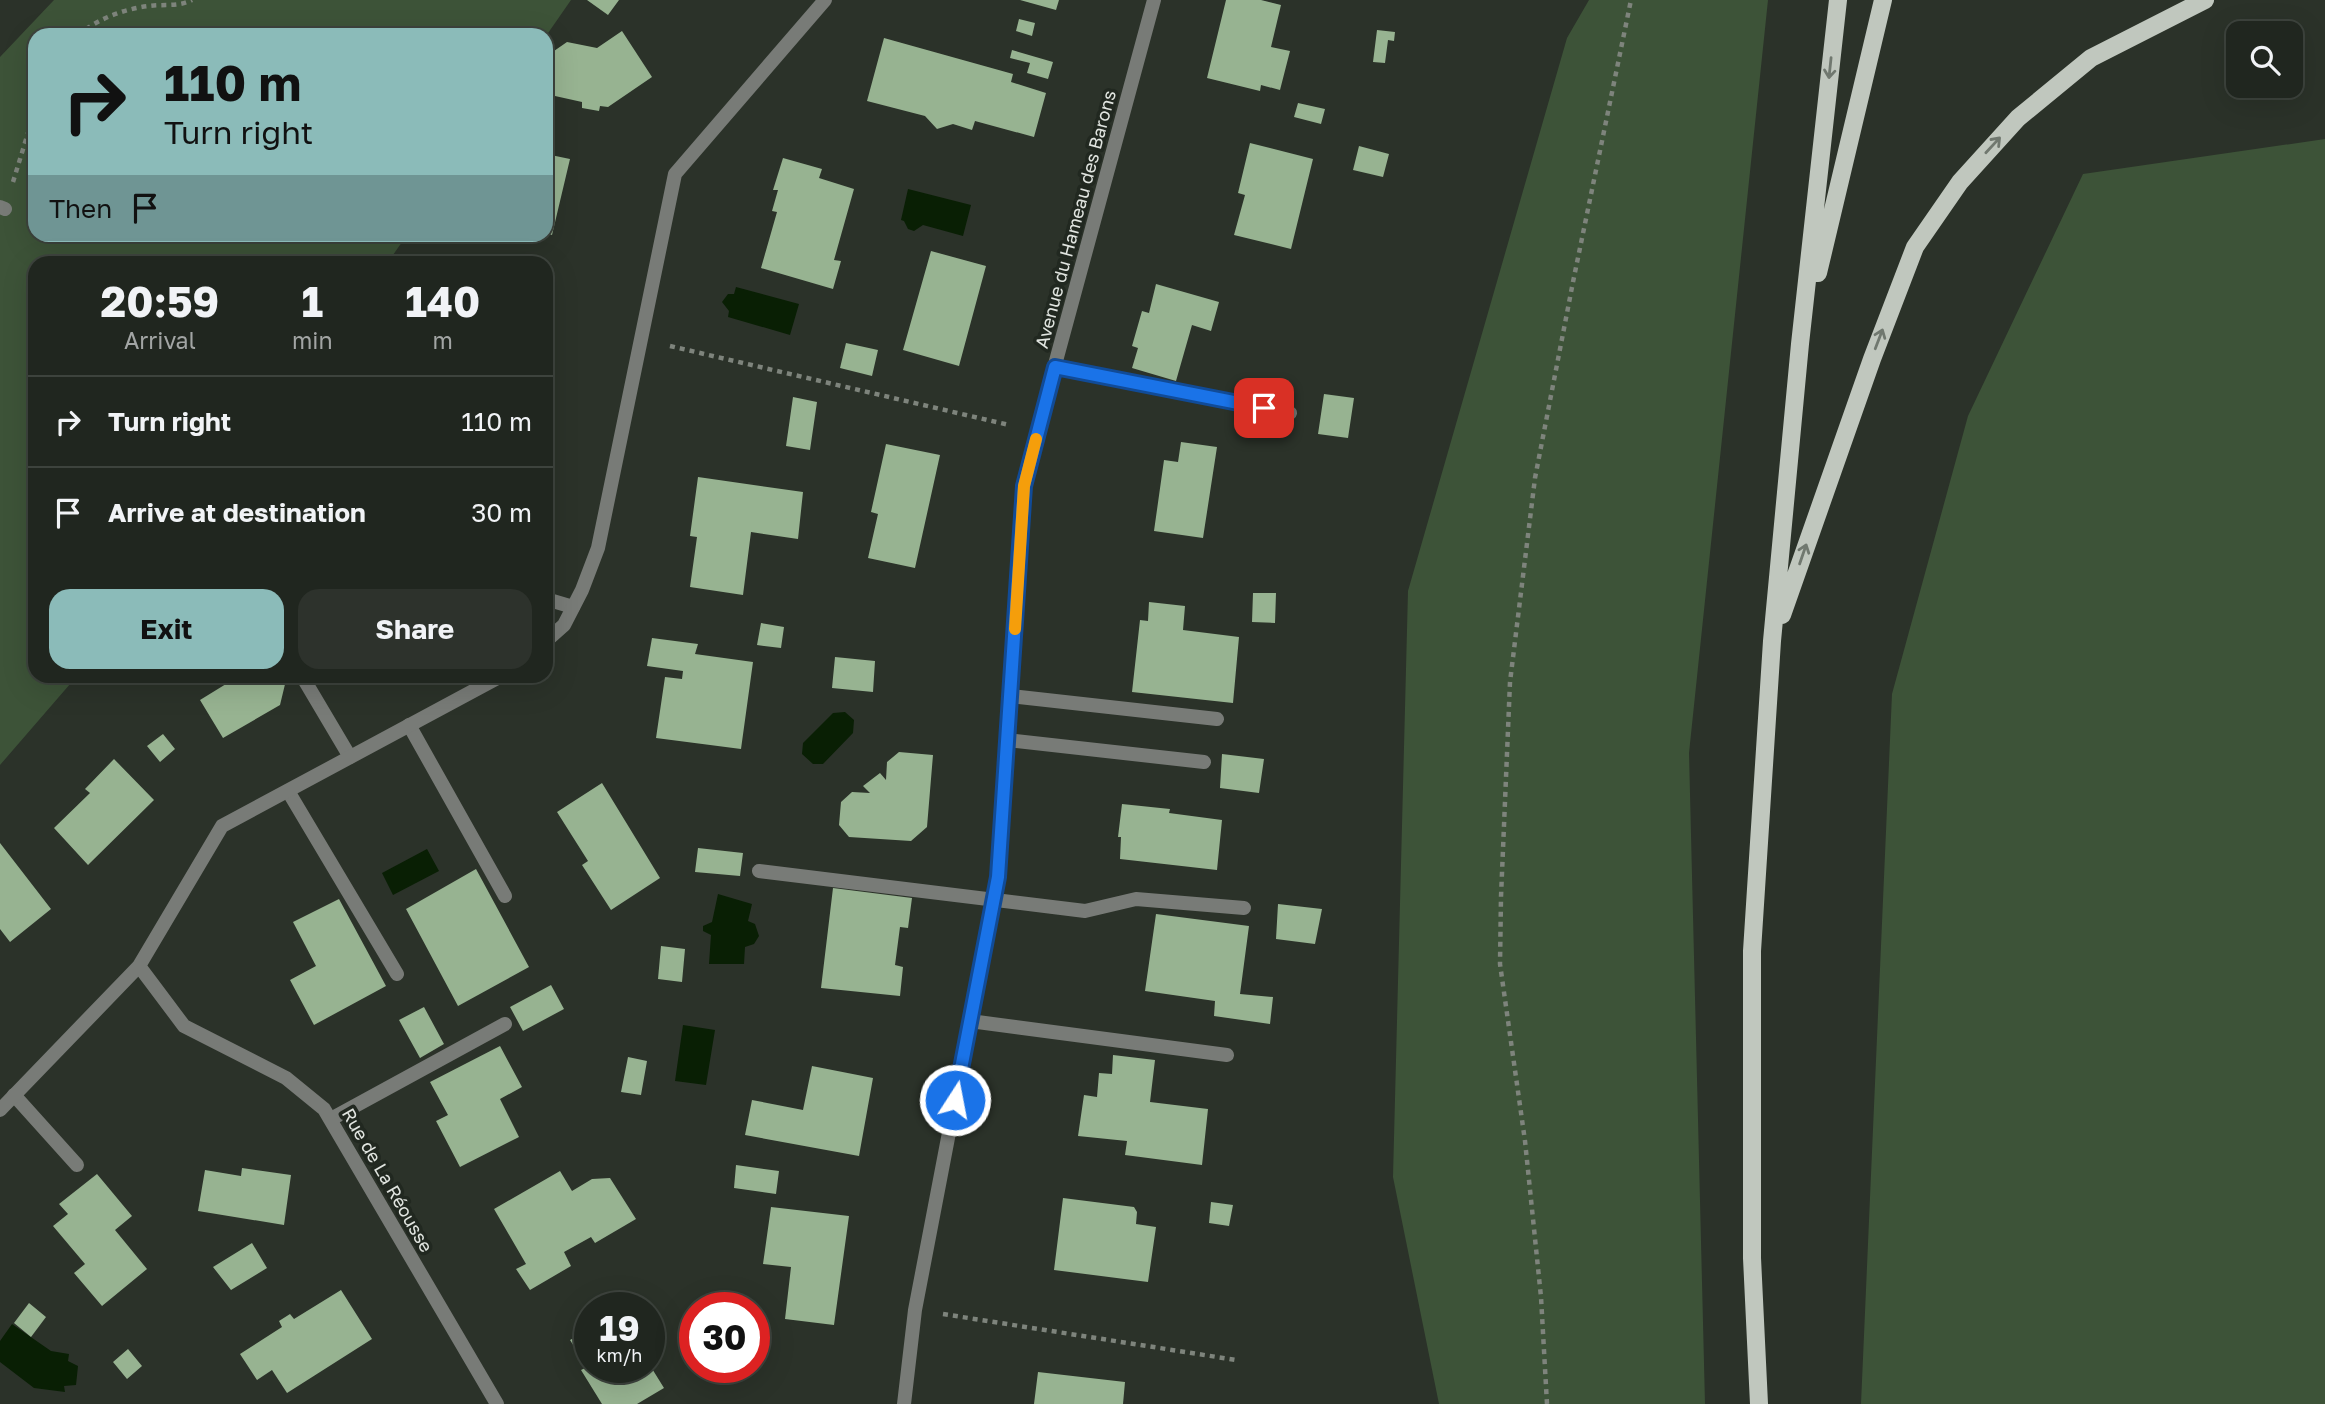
<!DOCTYPE html>
<meta charset="utf-8">
<style>
body{margin:0;font-family:"Golos Text",sans-serif;background:#2d322c;color:#f1f3f6;height:100vh;display:flex;flex-direction:column;font-size:26px;white-space:nowrap}
*{box-sizing:border-box;margin:0}
p{font-size:23px;color:#a2a5a4}
.icon{flex:none;width:38px;height:38px;fill:none;stroke:currentColor;stroke-width:2;stroke-linecap:round;stroke-linejoin:round}
.map{position:relative;flex:1;overflow:hidden}
.drawer{position:absolute;left:28px;top:256px;width:525px;height:427px;display:flex;flex-direction:column;background:#20261f;border-radius:21px;box-shadow:0 7px 28px #0002,0 0 0 2px #3d433d}
.drawer>*{flex:none}
.guide{position:absolute;left:28px;top:28px;width:525px;height:214px;border-radius:21px;box-shadow:0 7px 28px #0002,0 0 0 2px #3d433d;background:#8bbbb9;color:#111;overflow:hidden}
.buttons{position:absolute;left:2226px;top:21px;display:grid;gap:14px}
.buttons a{display:grid;place-items:center;width:77px;height:77px;border-radius:14px;background:#20261f;box-shadow:0 7px 28px #0002,0 0 0 2px #3d433d;font-size:35px}
.speed{position:absolute;left:574px;top:1292px;display:flex;gap:14px;font-size:35px;font-weight:700;text-align:center}
.speed>*{display:grid;place-content:center;width:91px;height:91px;border-radius:50%;background:#20261f;box-shadow:0 7px 28px #0002,0 0 0 2px #3d433d;line-height:1}
.speed small{font-size:18px;font-weight:400}
.speed .limit{border:10px solid #d22;background:#fff;color:#111}
.pin{position:absolute;display:grid;place-items:center;width:60px;height:60px;color:#fff;margin:-30px;border-radius:14px;box-shadow:0 4px 10px #0006}
.me{position:absolute;width:77px;margin:-38px;rotate:11deg;stroke-linejoin:round;filter:drop-shadow(0 0 5px #0008)}
.turn{display:flex;align-items:center;gap:24px;height:147px;padding:0 21px;font-size:32px}
.turn .icon{width:91px;height:91px;stroke-width:2.5}
.turn b{display:block;font-size:49px;line-height:60px}
.then{display:flex;align-items:center;height:66px;padding:0 21px;background:#0003;gap:14px;font-size:26px}
.eta{display:flex;justify-content:space-evenly;align-items:center;height:119px;text-align:center}
.eta b{font-size:42px;font-weight:700;line-height:49px}
.primary-button{display:flex;gap:14px;margin-top:auto;padding:14px 21px}
.primary-button a{flex:1;height:80px;border-radius:21px;background:#8bbbb9;color:#111;font-size:28px;font-weight:700;line-height:80px;text-align:center}
.primary-button a+a{background:#2d322c;color:#f1f3f6}
ul{padding:0;list-style:none}
li{display:flex;align-items:center;gap:21px;height:91px;padding:0 21px;border-top:2px solid #3d433d}
li div{flex:1}
li b{display:block;font-size:26px}
li em{font-style:normal}
.map>svg:first-child{display:block}
.green{fill:#3d5338}
.water{fill:#091f04}
.building{fill:#97b391}
.lines{fill:none;stroke-linecap:round;stroke-linejoin:round}
.path{stroke:#7e847c;stroke-width:4.5;stroke-dasharray:5 5;stroke-linecap:butt}
.lane{stroke:#787b77;stroke-width:14}
.street{stroke:#787b77;stroke-width:14}
.primary{stroke:#c0c7be;stroke-width:18}
.oneway{stroke:#70786f}
.route-casing{stroke:#114b97;stroke-width:18}
.route{stroke:#1a73e8;stroke-width:12}
.slow{stroke:#f59e0b;stroke-width:12}
.labels{text-anchor:middle;dominant-baseline:central;stroke-width:7;stroke-linejoin:round;paint-order:stroke}
.street-label{font-size:18px;fill:#e1e5e0;stroke:#212820}
</style>
<div class="map">
<svg width="2325" height="1404" viewBox="0 0 2325 1404">
<rect width="100%" height="100%" fill="#2b3229"/>
<path class="green" d="M54,0H571L546,36L35,35V234L407,235L388,262H35V676H77L0,765V57Z
M1589,0H1768L1689,753L1705,1404H1439L1393,1177L1408,591L1567,38Z
M2325,139V1404H1861L1892,694L1968,416L2083,174Z"/>
<path class="water" d="M908,189L971,205L963,236L923,225L914,231L908,229L904,221L901,220Z
M736,287L799,304L790,335L728,317L729,311L722,302L728,294H734Z
M845,712L854,720L853,733L823,764H813L802,754L803,743L833,713Z
M427,849L439,871L393,895L382,873Z
M718,894L752,904L748,921L755,924L759,936L754,944L745,947L744,964H709L711,935L703,931V926L712,922Z
M683,1025L715,1030L706,1085L675,1081Z
M12,1324L51,1351L69,1354L68,1361L78,1366L76,1385L64,1386L65,1392L34,1388L0,1362V1341Z"/>
<path class="building" d="M587,0H619L608,15Z
M1020,0H1059L1056,10Z
M1226,0H1261L1281,5L1271,47L1290,51L1280,90L1261,85L1260,91L1207,78Z
M1019,19L1035,23L1032,36L1016,31Z
M1377,30L1395,32L1394,41L1388,40L1385,63L1373,62Z
M622,31L652,77L608,107L600,106L599,111L582,108V102L546,94L554,51L567,42L597,48Z
M884,38L1013,74L1011,82L1046,93L1034,137L975,121L972,130L953,124L937,129L925,116L867,101Z
M1012,50L1053,62L1048,79L1027,73L1030,63L1010,58Z
M1298,103L1325,109L1321,124L1294,117Z
M1250,143L1313,159L1291,249L1234,235L1245,195L1238,193Z
M1359,146L1389,154L1383,177L1353,170Z
M546,154L570,159L552,235L546,233Z
M783,158L822,169L819,178L854,189L834,260L841,261L833,289L761,268L777,212L772,211L778,190H773Z
M931,251L986,266L959,366L903,350Z
M490,254L520,262H488Z
M1156,284L1219,302L1211,331L1192,325L1176,381L1132,368L1138,348L1132,346L1142,311L1149,313Z
M846,343L878,350L872,376L840,368Z
M1324,394L1354,398L1348,438L1318,434Z
M793,397L817,402L810,450L786,446Z
M1181,442L1217,447L1203,538L1154,531L1164,460L1178,462Z
M886,444L940,455L915,568L868,558L878,514L871,512Z
M698,477L803,492L798,539L751,532L743,595L690,587L697,537L690,536Z
M1253,593H1276L1275,623L1252,622Z
M1149,602L1185,606L1183,630L1239,637L1233,703L1132,692L1140,620L1148,621Z
M761,623L784,627L781,648L757,645Z
M652,638L698,644L695,654L753,662L741,749L656,738L665,677L682,679L683,671L647,666Z
M835,657L875,661L873,692L832,688Z
M232,676H287L280,705L223,738L200,700L226,684Z
M163,734L175,749L160,762L147,746Z
M899,752L933,755L927,827L911,841L849,837L839,825L841,802L852,792L870,793L863,786L880,773L886,780L887,762Z
M1222,754L1264,759L1259,793L1220,788Z
M114,759L154,800L88,865L54,828L90,793L85,789Z
M602,783L660,878L611,910L582,865L588,861L557,812Z
M1122,804L1170,809L1169,813L1222,820L1217,870L1120,859L1121,837H1118Z
M0,843L51,909L10,942L0,929Z
M698,848L743,853L740,876L695,872Z
M476,869L529,967L458,1006L406,909Z
M833,888L912,898L908,928L900,927L895,965L903,967L900,996L821,988Z
M339,899L386,986L314,1025L290,980L316,966L293,922Z
M1278,904L1322,909L1315,944L1276,939Z
M1156,914L1249,926L1240,994L1273,997L1270,1024L1214,1016L1215,1001L1145,991Z
M661,946L685,949L682,982L658,979Z
M551,985L564,1009L523,1031L510,1007Z
M424,1007L444,1044L420,1058L399,1020Z
M500,1046L522,1087L500,1099L519,1137L460,1167L436,1121L448,1115L430,1082Z
M1113,1055L1155,1060L1150,1102L1208,1109L1202,1165L1125,1155L1127,1141L1078,1136L1084,1095L1097,1097L1099,1073L1112,1074Z
M628,1057L647,1061L641,1095L621,1092Z
M812,1066L873,1078L859,1156L745,1135L752,1100L803,1110Z
M736,1165L779,1171L776,1194L734,1188Z
M242,1168L291,1175L284,1225L198,1211L205,1170L241,1176Z
M560,1171L572,1191L592,1179L610,1178L636,1219L595,1243L591,1237L564,1252L571,1266L530,1290L516,1269L526,1264L494,1209Z
M97,1174L132,1216L115,1230L147,1269L102,1306L74,1273L85,1264L53,1226L68,1214L59,1204Z
M1063,1198L1134,1207L1137,1212L1136,1224L1156,1227L1148,1282L1054,1270Z
M1211,1202L1233,1205L1229,1226L1209,1223Z
M771,1207L849,1216L834,1325L785,1319L791,1267L763,1264Z
M252,1243L267,1268L231,1290L213,1267Z
M341,1290L372,1339L287,1393L272,1370L257,1380L240,1354L282,1327L279,1321L290,1314L294,1319Z
M634,1294L641,1307H611Z
M29,1303L46,1317L31,1337L14,1323Z
M590,1329V1367H651L664,1388L637,1404H602L581,1370L587,1367L570,1340Z
M128,1349L142,1366L127,1379L113,1362Z
M1038,1372L1125,1382L1123,1404H1034Z"/>
<g class="lines">
<path class="path" d="M78,35C98,19 123,9 149,6C163,4 179,7 192,0
M13,182L35,110
M670,346L1009,425
M943,1314L1236,1360
M1547,1404L1541,1297L1525,1141L1500,964L1501,897L1510,682L1535,478L1573,282L1631,0"/>
<path class="lane" d="M0,207L5,209
M1055,367L1290,413
M546,599L573,607
M302,676L350,757
M1010,696L1217,719
M409,725L505,896
M1007,740L1204,762
M288,791L397,974
M759,871L1085,911L1136,899L1244,908
M970,1021L1227,1055
M14,1095L77,1165
M331,1119L505,1024"/>
<path class="street" d="M546,641L564,625L582,590L598,548L675,174L825,0
M139,966L184,1026L286,1078L324,1109L497,1404
M0,1110L139,966L222,826L501,676
M904,1404L915,1310L998,877L1024,486L1050,383L1154,0"/>
<path class="primary" d="M1818,273L1883,0
M1782,615L1872,359L1915,247L1960,182L2018,118L2091,58L2205,0
M1759,1404L1752,1258V951L1772,641L1800,344L1838,0"/>
</g>
<defs><path id="oneway-shaft" d="M-6 0H5M1.5-3L5.5 0L1.5 3" fill="none" stroke-width="1.6" stroke-linecap="round" stroke-linejoin="round" transform="scale(1.75)"/></defs>
<g class="oneway">
<use href="#oneway-shaft" transform="translate(1830 68) rotate(96)"/>
<use href="#oneway-shaft" transform="translate(1993 145) rotate(-47)"/>
<use href="#oneway-shaft" transform="translate(1879 339) rotate(-69)"/>
<use href="#oneway-shaft" transform="translate(1803 554) rotate(-71)"/>
</g>
<g class="lines">
<defs>
<path id="route" d="M955,1100L998,877L1024,486L1055,367L1264,408"/>
</defs>
<use href="#route" class="route-casing"/>
<use href="#route" class="route"/>
<path class="slow" d="M1015,629L1024,486L1036,439"/>
</g>
<g class="labels">
<g class="street-label">
<text transform="translate(1075 219) rotate(-75)">Avenue du Hameau des Barons</text>
<text transform="translate(388 1180) rotate(60)">Rue de La Réousse</text>
</g>
</g>
</svg>
<div class="buttons">
<a><svg class="icon" aria-label="search" viewBox="0 0 24 24"><circle cx="10" cy="10" r="6"/><path d="M15 15l6 6"/></svg></a>
</div>
<div class="speed"><div>19<small>km/h</small></div><div class="limit">30</div></div>
<div class="pin" style="left:1264px;top:408px;background:#d93025"><svg class="icon" aria-label="arrive" viewBox="0 0 24 24"><path d="M6 21V4h12l-3 4 3 4H6"/></svg></div>
<svg class="me" style="left:955px;top:1100px" viewBox="-20 -20 40 40"><circle r="17" fill="#1a73e8" stroke="#fff" stroke-width="3"/><path d="M0-11L8 9 0 5-8 9z" fill="#fff"/></svg>
<div class="guide">
<div class="turn"><svg class="icon" aria-label="right" viewBox="0 0 24 24"><path d="M7 20v-9h11M14 6l5 5-5 5"/></svg><div><b>110 m</b>Turn right</div></div>
<div class="then">Then<svg class="icon" aria-label="arrive" viewBox="0 0 24 24"><path d="M6 21V4h12l-3 4 3 4H6"/></svg></div>
</div>
<section class="drawer">
<div class="eta">
<div><b>20:59</b><p>Arrival</p></div>
<div><b>1</b><p>min</p></div>
<div><b>140</b><p>m</p></div>
</div>
<ul>
<li><svg class="icon" aria-label="right" viewBox="0 0 24 24"><path d="M7 20v-9h11M14 6l5 5-5 5"/></svg><div><b>Turn right</b></div><em>110 m</em></li>
<li><svg class="icon" aria-label="arrive" viewBox="0 0 24 24"><path d="M6 21V4h12l-3 4 3 4H6"/></svg><div><b>Arrive at destination</b></div><em>30 m</em></li>
</ul>
<div class="primary-button"><a>Exit</a><a>Share</a></div>
</section>
</div>
